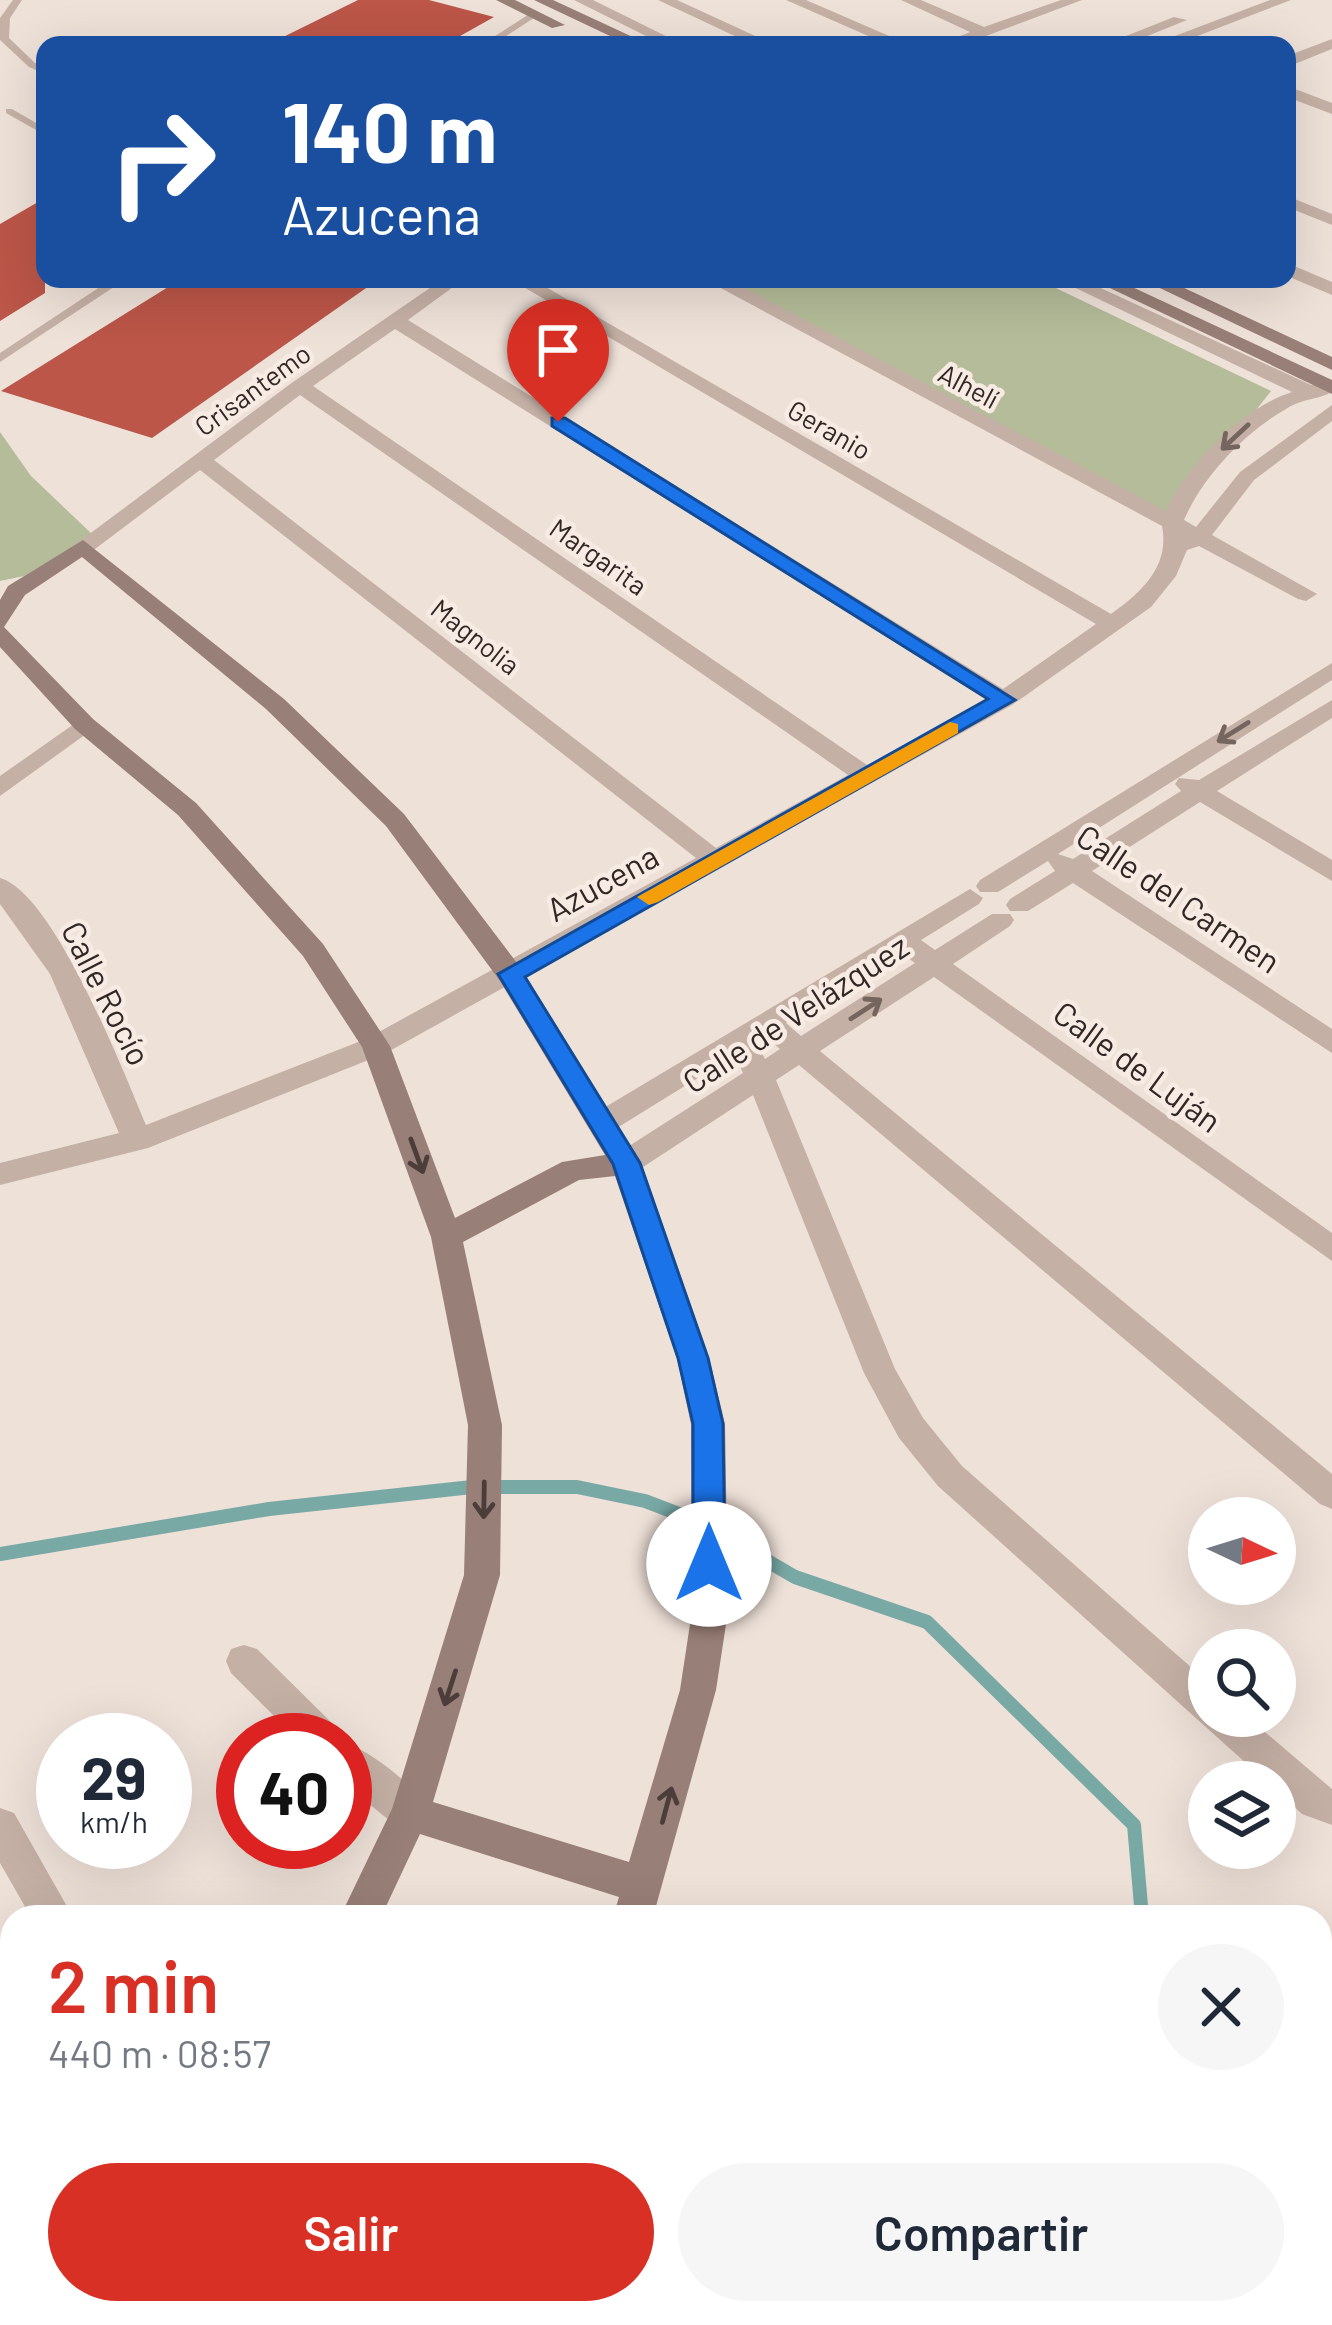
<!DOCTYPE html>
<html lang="es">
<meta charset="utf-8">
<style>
body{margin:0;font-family:Barlow,sans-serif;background:#f6f6f7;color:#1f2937;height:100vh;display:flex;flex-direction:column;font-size:45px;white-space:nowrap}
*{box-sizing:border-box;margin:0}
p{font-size:39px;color:#747a83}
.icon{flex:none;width:66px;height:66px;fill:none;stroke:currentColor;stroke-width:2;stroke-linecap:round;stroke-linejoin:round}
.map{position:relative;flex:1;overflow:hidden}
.side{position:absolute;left:0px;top:1905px;width:1332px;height:420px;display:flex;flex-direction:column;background:#fff;border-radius:36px 36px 0 0;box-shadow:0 12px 48px #0002}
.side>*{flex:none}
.hud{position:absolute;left:36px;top:36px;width:1260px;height:252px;border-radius:24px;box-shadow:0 12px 48px #0002;background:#1a4fa0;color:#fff;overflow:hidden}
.needle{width:78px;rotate:94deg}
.tools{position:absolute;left:1188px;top:1497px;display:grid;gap:24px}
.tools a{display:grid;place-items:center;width:108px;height:108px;border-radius:50%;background:#fff;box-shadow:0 12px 48px #0002;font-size:60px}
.speed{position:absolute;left:36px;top:1713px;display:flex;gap:24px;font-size:60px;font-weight:700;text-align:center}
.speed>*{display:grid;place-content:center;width:156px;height:156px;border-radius:50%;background:#fff;box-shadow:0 12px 48px #0002;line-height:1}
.speed small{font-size:30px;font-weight:400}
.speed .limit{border:18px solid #d22;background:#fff;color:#111}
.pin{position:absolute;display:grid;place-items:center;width:102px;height:102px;color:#fff;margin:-123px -51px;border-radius:50% 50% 50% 0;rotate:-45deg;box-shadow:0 0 12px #0007}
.pin .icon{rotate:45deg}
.me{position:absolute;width:132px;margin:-66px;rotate:0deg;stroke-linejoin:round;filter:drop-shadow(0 0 9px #0008)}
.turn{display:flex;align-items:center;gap:42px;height:252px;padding:0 48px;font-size:54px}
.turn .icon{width:156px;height:156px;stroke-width:2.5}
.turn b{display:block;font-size:84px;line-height:102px}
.round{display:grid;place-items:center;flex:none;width:126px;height:126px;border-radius:63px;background:#f6f6f7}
.headline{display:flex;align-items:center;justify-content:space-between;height:204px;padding:0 48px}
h1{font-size:72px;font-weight:600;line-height:90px;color:#d93025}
.cta{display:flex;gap:24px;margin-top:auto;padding:24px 48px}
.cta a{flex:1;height:138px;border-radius:72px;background:#d93025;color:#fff;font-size:48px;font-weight:600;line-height:138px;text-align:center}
.cta a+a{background:#f6f6f7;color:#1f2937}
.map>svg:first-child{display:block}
.green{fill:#b4bc99}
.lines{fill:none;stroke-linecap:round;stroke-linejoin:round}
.stream-far1{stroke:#79a9a5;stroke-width:10}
.stream{stroke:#79a9a5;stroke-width:14}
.building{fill:#bb5648}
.lane{fill:#c5b0a5;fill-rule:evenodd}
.street{fill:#c5b0a5;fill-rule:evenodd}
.secondary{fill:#987f77;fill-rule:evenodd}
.oneway{stroke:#74655f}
.oneway2{stroke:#4b3e3a}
.route{fill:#1a73e8;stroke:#114b97;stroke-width:3}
.slow{fill:#f59e0b}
.labels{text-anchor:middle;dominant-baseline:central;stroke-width:9;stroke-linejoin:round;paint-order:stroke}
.far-street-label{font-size:27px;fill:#312826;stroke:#f7ebe3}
.street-label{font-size:33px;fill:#312826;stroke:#f7ebe3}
</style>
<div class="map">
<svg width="1332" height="2325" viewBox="0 0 1332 2325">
<rect width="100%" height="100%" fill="#eee1d8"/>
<path class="green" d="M714,279H1037L1271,391L1171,519Z
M0,432L31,476L93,535L24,576L0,581Z
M1332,2166V2325H1192L1202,2313H1320V2179Z"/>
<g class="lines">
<path class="stream-far1" d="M472,1487H575"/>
<path class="stream" d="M716,1531L795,1577L927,1622L1134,1825L1142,1917
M0,1554L269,1509L472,1487H577L645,1501L700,1522
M1177,2313L1185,2325"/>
</g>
<path class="building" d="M358,0H429L494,17L444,45H267Z
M45,198V293L0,321V224Z
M181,279H379L152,438L1,391Z"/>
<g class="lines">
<path class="lane" d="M13,0H22L10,18L9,38L35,63L45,67V74L29,67L0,40V18Z
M534,11L537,16L492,45H481Z
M6,109H12L45,128V135L6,113Z
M112,279H126L0,362V353Z"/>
<path class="street" d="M574,0H593L684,45H664Z
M658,0H677L775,45H754Z
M786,0H806L910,45H889Z
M901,0H921L984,27L1061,0H1082L962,45H939L970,32Z
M1270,0H1291L1174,45H1151Z
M1174,17L1187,20L1125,45H1103Z
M1332,39V49L1287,67V56Z
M1287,86L1332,103V114L1287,97Z
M1287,196L1332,214V225L1287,207Z
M1287,263L1332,282V295L1287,276Z
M443,279H464L408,320L1003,689L1096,624L510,279H532L1111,614C1142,592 1170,566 1162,526L704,279H727L1166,511C1188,464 1242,408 1292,392L1057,279H1081L1311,385L1332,381V392C1320,399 1306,398 1291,406C1247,430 1204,474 1184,520L1196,527L1240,472L1332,405V421L1254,480L1212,535L1317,594L1306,601L1298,599L1199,546L1187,550L1176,576L1151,607L1012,705L386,1053L148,1148L0,1185V1163L119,1133L50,974L0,904V878C54,893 124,1073 146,1125L366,1039L696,858L200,470L91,552H75L72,547L293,382ZM395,329L987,700L867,765L313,386ZM300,395L848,775L716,848L214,460Z
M1332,663V680L1058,854L1073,859L1181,791L1175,784L1179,778L1199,780L1332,700V718L1217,791L1332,860V881L1200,802L1092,871L1332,1029V1053L1073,883L1028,911H1010L1006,905L1010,899L1055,871L1048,861L998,892H980L976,886L980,880Z
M84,717L93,719V729L0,796V776Z
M970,889L983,898L979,904L921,940L935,950L992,914H1010L1014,920L1010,926L953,964L1332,1233V1261L934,977L820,1051L1332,1474V1509L1320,1504L799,1065L776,1080L895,1369L923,1418L962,1466L1209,1683V1716H1246L1332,1789V1825L1302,1814L1275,1789V1782H1267L938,1486L899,1438L864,1373L753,1095L637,1171H615L611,1163L615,1155L743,1073L735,1055L612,1131H592L587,1123L592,1115ZM901,953L915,963L801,1036L786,1023ZM765,1036L780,1049L765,1059L756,1042Z
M244,1645L257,1649L337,1728L343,1740H298L231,1673L226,1661L231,1649Z
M345,1742C372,1753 418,1786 429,1813L424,1826L410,1831L396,1826L345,1784Z
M0,1808L14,1813L73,1917H31L0,1863Z"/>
<path class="secondary" d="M496,0H515L565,25L552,28Z
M534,0H553L650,45H629Z
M1091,279H1115L1332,380V394Z
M1165,279L1332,357V370L1143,280Z
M83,540L284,699L404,814L520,967L641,1163L709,1358L725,1424L728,1611L716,1690L653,1917H613L619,1897L420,1834L381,1917H340L392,1809L464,1575L468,1425L431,1237L362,1047L303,956L178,815L75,729L0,647V600L8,586ZM82,557L266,709L386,826L500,981L605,1155L562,1162L455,1218L390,1046L323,944L196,803L93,719L4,627L25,595ZM615,1176L677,1358L691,1424L692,1611L680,1690L629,1862L433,1802L500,1575L502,1425L463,1242L579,1180Z
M143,2313H189L185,2325H138Z
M462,2313H506L503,2325H457Z"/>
</g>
<defs><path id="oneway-shaft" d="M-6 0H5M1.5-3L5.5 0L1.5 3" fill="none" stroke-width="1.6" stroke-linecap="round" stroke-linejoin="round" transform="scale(3)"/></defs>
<g class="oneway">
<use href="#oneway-shaft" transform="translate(1235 437) rotate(137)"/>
<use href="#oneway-shaft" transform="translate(1233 732) rotate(148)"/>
<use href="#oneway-shaft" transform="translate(866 1009) rotate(-33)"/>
</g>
<g class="oneway2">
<use href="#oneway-shaft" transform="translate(417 1156) rotate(70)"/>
<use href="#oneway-shaft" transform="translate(484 1500) rotate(91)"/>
<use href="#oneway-shaft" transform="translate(450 1688) rotate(108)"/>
<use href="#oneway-shaft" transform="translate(667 1805) rotate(-75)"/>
</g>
<path class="route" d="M552,418H565L1015,700L525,977L640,1163L708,1358L723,1424L725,1564L721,1574L709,1578L698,1574L693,1564V1424L678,1358L613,1164L498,974L988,699L552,426Z"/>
<path class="slow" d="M950,722L958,724V733L658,902L649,905L637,897Z"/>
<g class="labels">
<g class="far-street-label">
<text transform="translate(969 385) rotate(28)">Alhelí</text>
<text transform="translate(252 389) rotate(-36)">Crisantemo</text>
<text transform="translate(830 429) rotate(30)">Geranio</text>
<text transform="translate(599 556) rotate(35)">Margarita</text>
<text transform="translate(476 636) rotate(38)">Magnolia</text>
</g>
<g class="street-label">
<text transform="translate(602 882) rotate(-29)">Azucena</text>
<text transform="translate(1179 898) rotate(34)">Calle del Carmen</text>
<text transform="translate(107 993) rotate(63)">Calle Rocío</text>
<text transform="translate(795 1013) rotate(-33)">Calle de Velázquez</text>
<text transform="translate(1138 1066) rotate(36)">Calle de Luján</text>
</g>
</g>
</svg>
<div class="tools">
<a><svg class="needle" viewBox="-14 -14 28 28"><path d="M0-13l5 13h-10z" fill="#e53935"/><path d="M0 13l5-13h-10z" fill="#747a83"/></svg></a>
<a><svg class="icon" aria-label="search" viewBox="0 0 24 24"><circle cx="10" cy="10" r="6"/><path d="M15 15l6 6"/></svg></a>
<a><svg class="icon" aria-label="layers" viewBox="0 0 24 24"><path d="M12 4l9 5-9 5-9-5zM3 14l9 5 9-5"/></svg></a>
</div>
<div class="speed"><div>29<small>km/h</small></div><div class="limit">40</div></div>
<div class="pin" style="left:558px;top:422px;background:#d93025"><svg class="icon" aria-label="arrive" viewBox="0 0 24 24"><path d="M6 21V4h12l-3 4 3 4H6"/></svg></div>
<svg class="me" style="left:709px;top:1564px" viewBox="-20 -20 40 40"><circle r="19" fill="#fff"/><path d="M0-13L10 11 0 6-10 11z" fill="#1a73e8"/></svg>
<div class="hud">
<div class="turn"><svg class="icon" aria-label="right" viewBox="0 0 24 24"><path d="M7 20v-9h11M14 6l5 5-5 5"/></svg><div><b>140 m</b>Azucena</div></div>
</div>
<section class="side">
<div class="headline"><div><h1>2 min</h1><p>440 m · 08:57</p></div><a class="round"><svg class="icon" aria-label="close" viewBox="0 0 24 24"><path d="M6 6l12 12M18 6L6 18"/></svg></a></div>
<div class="cta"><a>Salir</a><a>Compartir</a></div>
</section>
</div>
